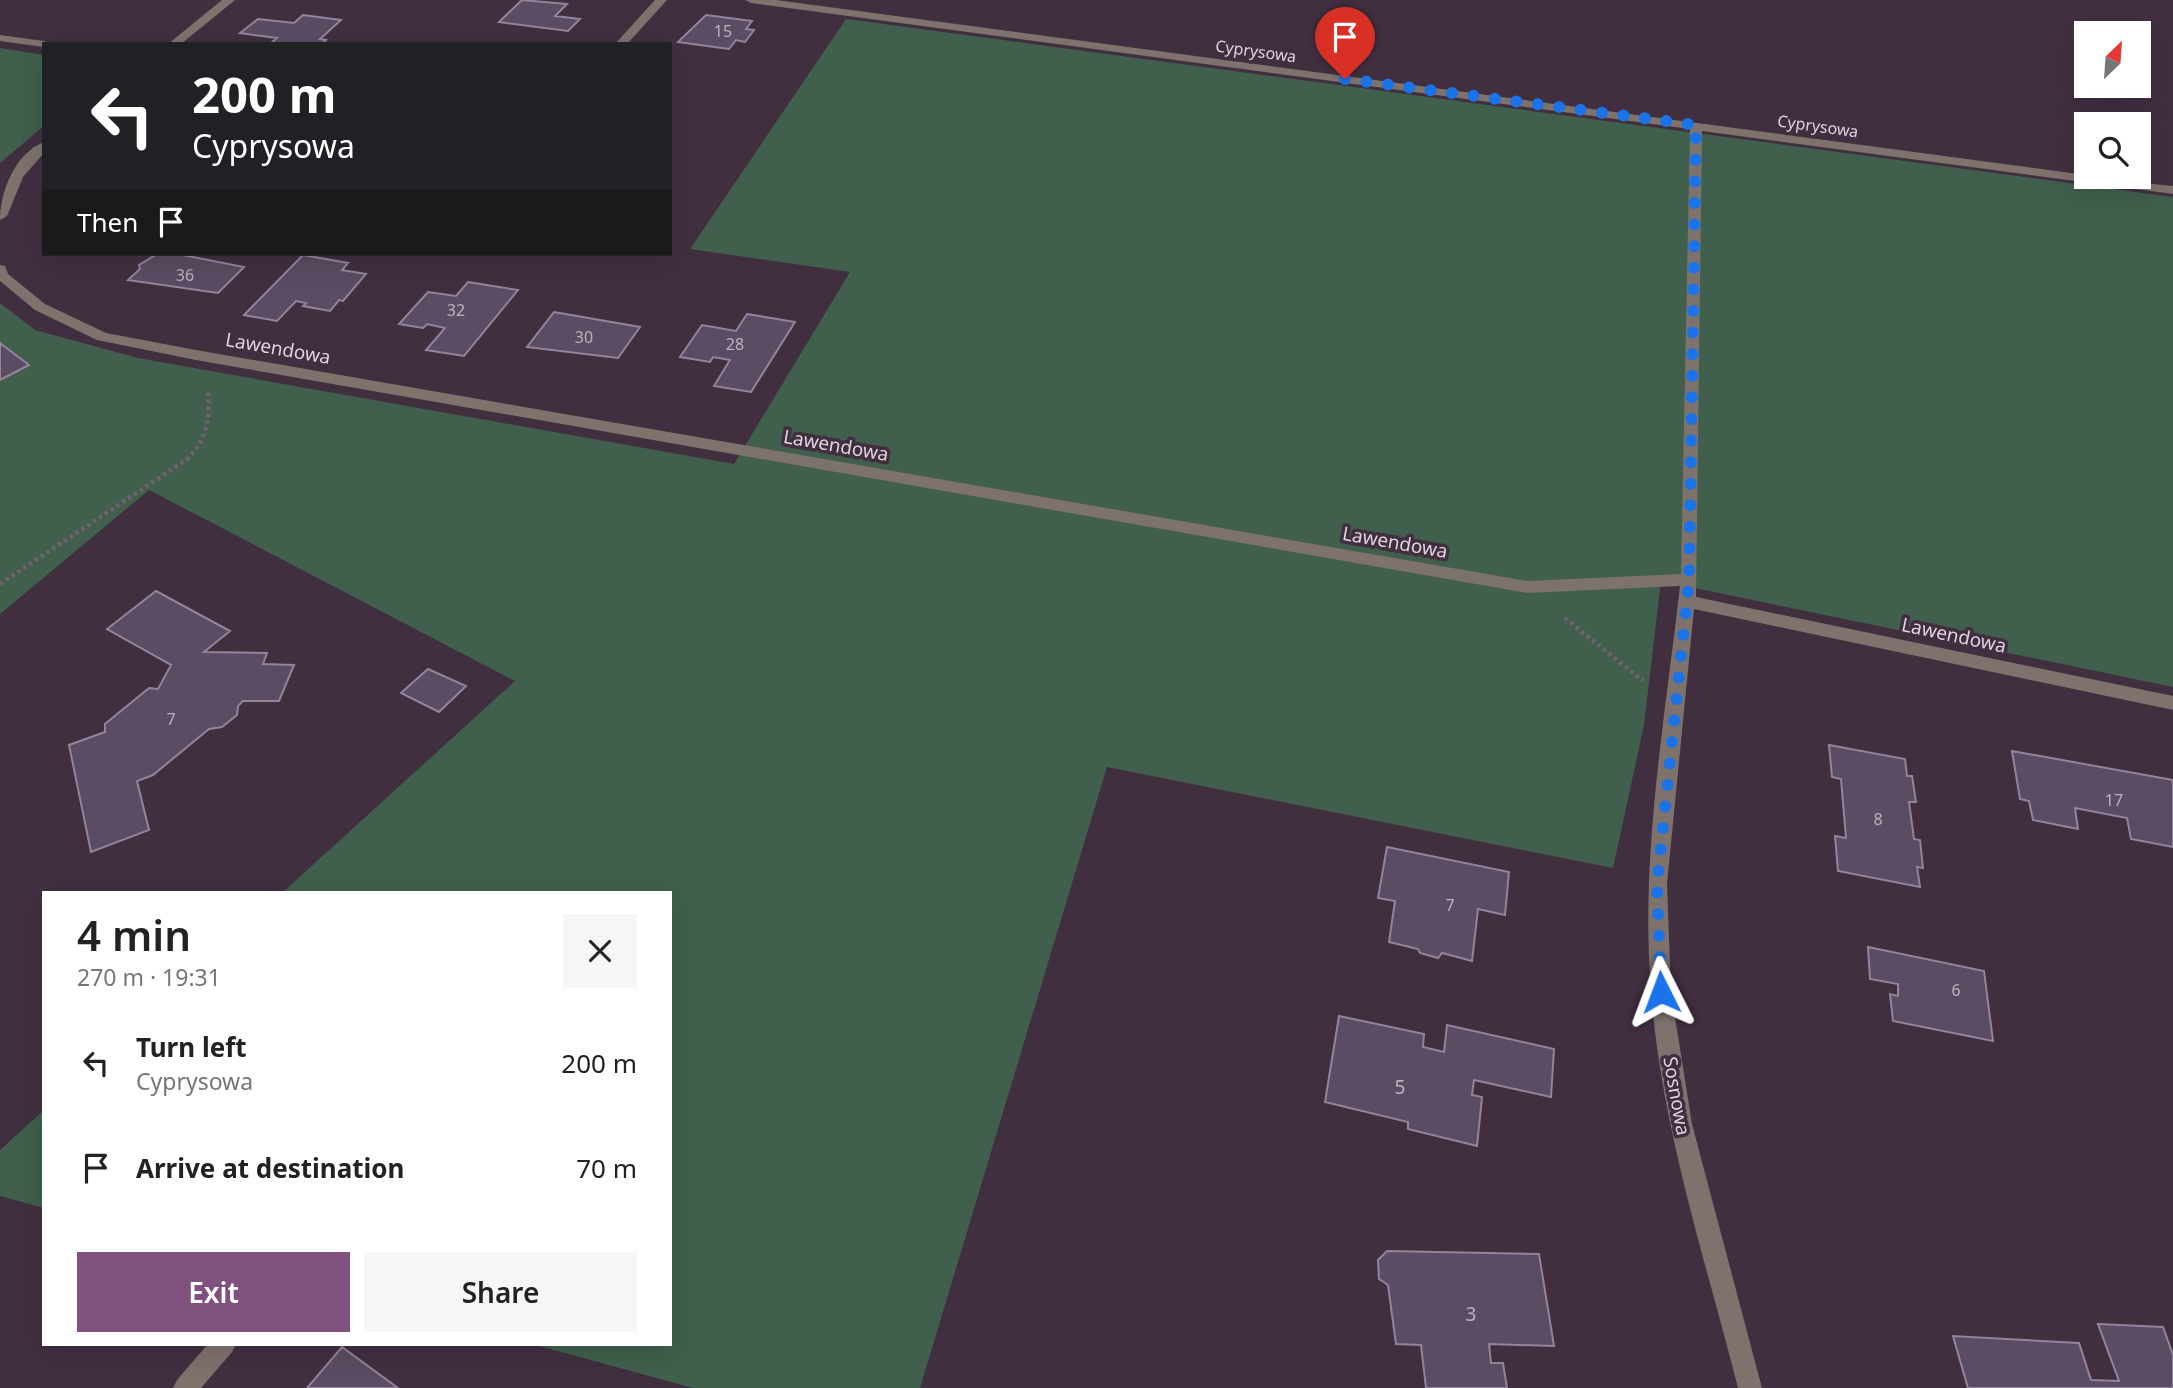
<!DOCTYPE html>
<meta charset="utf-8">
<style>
body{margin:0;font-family:"Noto Sans",sans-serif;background:#f6f6f6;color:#222;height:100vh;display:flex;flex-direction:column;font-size:26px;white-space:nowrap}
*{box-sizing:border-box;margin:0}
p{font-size:23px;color:#767676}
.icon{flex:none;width:38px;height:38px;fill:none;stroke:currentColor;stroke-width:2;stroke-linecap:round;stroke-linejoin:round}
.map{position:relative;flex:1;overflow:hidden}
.sheet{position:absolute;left:42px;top:891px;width:630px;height:455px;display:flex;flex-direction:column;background:#fff;border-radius:0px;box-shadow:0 7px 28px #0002}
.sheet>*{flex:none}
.hud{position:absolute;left:42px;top:42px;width:630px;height:214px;border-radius:0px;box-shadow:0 7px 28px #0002;background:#202124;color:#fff;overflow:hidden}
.needle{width:46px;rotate:25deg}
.tools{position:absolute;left:2074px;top:21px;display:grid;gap:14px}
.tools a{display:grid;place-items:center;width:77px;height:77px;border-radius:0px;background:#fff;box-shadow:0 7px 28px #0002;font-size:35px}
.pin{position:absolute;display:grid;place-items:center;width:60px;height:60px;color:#fff;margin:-72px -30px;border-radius:50% 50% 50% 0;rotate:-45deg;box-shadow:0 0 7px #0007}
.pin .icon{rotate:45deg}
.me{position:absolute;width:77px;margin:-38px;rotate:357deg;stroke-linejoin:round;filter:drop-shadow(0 0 5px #0008)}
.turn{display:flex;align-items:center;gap:24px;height:147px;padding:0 35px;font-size:32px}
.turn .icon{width:91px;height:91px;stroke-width:2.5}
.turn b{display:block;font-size:49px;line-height:60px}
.then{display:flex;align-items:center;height:66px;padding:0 35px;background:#0003;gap:14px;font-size:26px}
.round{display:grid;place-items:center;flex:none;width:74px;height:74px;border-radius:0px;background:#f6f6f6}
.headline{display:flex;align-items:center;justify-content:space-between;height:119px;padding:0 35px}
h1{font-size:42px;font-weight:600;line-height:52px}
.primary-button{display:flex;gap:14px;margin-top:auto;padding:14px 35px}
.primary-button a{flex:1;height:80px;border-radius:0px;background:#80517f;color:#fff;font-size:28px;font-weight:600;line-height:80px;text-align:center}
.primary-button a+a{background:#f6f6f6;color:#222}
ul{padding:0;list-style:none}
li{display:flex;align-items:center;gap:21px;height:105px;padding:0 35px}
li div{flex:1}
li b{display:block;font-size:26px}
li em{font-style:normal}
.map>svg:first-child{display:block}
.green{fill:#405f4d}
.building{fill:#5a4c62;stroke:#93849c;stroke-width:2}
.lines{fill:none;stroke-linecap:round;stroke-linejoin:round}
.path{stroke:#716070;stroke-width:4.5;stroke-dasharray:3.5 3.5;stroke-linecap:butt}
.minor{fill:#7e726d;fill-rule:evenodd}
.route{stroke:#1a73e8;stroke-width:12;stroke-dasharray:0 21.6}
.labels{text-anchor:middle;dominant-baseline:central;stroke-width:7;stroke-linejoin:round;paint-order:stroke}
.number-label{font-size:16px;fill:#beb1bf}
.far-street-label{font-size:16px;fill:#dfd3de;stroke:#412f40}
.street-label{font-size:19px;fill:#dfd3de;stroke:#412f40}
.near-number-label{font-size:19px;fill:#beb1bf}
</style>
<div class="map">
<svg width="2173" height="1388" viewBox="0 0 2173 1388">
<rect width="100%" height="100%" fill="#412f40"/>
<path class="green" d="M846,19L2173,197V687L1661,581L1644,725L1613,868L1107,767L920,1388H693L532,1344H670V892H283L515,681L149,490L0,614V303L35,330L138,358L734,464L850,272L690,249Z
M0,48L44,55V126L0,163Z
M44,1110V1208L0,1196V1150Z"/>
<path class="building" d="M522,0L567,4L555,16L580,19L568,31L499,22Z
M303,15L341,20L320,39L326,40L322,44H270L277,38L240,33L258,19L294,23Z
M706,15L752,21L746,29L754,30L745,42L736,40L729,49L678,42Z
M157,254H178L244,267L218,293L128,280L140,269L139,265Z
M303,255L348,263L342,270L366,274L343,301L339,300L330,311L303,306L306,303L296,301L277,321L244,315Z
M468,282L518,290L464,356L426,350L445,328L427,324L423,328L399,324L428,292L456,296Z
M554,312L640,327L618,358L527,347Z
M747,314L795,322L751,392L714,386L730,360L713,357L710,362L680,357L702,325L736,331Z
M0,343L29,365L0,380Z
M156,591L230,631L204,652L267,653L263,664L294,665L279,701H243L238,706L237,715L222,727L209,729L153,775L137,781L149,830L91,852L69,745L105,732V724L149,688L158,689L171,665L107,629Z
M428,669L466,686L439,712L401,693Z
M1829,745L1905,759L1907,776H1912L1916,802H1909L1914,839L1920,840L1923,868L1917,867L1920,887L1838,871L1835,836L1846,838L1841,779L1832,777Z
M2012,751L2173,780V847L2131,839L2127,818L2075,808L2078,829L2033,820L2029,801L2020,799Z
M1387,847L1509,872L1505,915L1478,909L1472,961L1442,953L1438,958L1420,953L1418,949L1389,942L1395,901L1378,898Z
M1868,947L1984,971L1993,1041L1893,1021L1890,994L1898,996V984L1870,979Z
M1339,1016L1424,1034L1423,1047L1444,1052L1447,1025L1554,1049L1551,1097L1474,1080L1472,1095L1482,1097L1477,1146L1408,1129V1122L1325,1102Z
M1387,1251L1539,1254L1554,1346L1489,1344L1491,1363H1503L1507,1388H1426L1421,1345L1396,1344L1388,1285L1379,1279L1378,1260Z
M2098,1324L2163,1327L2173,1355V1388H1968L1953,1336L2079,1343L2091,1380L2119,1381Z
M342,1347L398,1388H307Z"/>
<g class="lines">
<path class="path" d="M0,584L186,460C208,439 210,419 208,389
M1565,618L1643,681"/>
<path class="minor" d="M222,0H235L181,44H168Z
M655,0H667L627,44H615Z
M745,0H776L2086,175V177L2173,186V194L1702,131L1696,597L2173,696V710L1694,609L1667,884L1671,992L1692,1124L1762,1388H1738C1705,1258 1661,1126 1651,991C1640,856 1665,719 1680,586L1527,593L196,360L97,340L35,310L0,281V265L5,266L8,274L45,304L106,333L196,350L1527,581L1681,574L1690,129L751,3Z
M0,35L44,41L50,44H44V47L0,41Z
M44,142V153L23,177L7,216L0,220C0,192 15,153 44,142Z
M208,1344H236L232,1352L201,1388H173L177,1380Z"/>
</g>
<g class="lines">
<path class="route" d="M1345,79L1696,125L1689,580L1657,884L1661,992"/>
</g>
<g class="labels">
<g class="number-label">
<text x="723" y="31">15</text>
<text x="185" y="275">36</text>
<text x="456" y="310">32</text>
<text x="584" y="337">30</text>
<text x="735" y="344">28</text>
<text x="171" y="719">7</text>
<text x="2114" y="800">17</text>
<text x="1878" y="819">8</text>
<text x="1450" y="905">7</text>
<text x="1956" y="990">6</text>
</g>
<g class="far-street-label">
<text transform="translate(1256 51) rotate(8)">Cyprysowa</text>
<text transform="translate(1818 126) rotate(8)">Cyprysowa</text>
</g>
<g class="street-label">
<text transform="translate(278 348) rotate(10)">Lawendowa</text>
<text transform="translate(836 445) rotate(10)">Lawendowa</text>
<text transform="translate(1395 542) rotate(10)">Lawendowa</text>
<text transform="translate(1954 635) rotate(12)">Lawendowa</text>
<text transform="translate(1677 1096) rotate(80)">Sosnowa</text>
</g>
<g class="near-number-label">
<text x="1400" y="1087">5</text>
<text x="1471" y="1314">3</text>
</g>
</g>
</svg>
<div class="tools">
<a><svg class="needle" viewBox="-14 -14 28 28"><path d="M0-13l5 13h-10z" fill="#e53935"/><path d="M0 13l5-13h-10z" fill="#767676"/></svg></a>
<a><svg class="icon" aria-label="search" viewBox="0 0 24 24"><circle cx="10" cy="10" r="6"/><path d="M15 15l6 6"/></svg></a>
</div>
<div class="pin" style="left:1345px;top:79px;background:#d93025"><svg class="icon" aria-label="arrive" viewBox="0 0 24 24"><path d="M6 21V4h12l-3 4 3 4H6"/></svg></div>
<svg class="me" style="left:1661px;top:992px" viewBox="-20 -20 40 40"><path d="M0-17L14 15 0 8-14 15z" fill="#1a73e8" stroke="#fff" stroke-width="4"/></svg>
<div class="hud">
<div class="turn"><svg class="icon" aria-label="left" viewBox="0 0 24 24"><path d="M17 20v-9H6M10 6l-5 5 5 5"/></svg><div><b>200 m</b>Cyprysowa</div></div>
<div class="then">Then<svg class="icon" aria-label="arrive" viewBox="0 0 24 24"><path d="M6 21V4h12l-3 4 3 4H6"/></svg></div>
</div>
<section class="sheet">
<div class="headline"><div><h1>4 min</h1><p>270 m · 19:31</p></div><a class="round"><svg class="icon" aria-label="close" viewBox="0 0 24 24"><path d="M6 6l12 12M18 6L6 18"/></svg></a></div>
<ul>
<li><svg class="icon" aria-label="left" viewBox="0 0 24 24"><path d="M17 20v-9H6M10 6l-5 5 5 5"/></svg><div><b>Turn left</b><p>Cyprysowa</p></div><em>200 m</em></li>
<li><svg class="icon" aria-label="arrive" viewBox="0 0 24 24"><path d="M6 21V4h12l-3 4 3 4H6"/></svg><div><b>Arrive at destination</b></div><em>70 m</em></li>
</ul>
<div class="primary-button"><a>Exit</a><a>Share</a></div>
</section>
</div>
